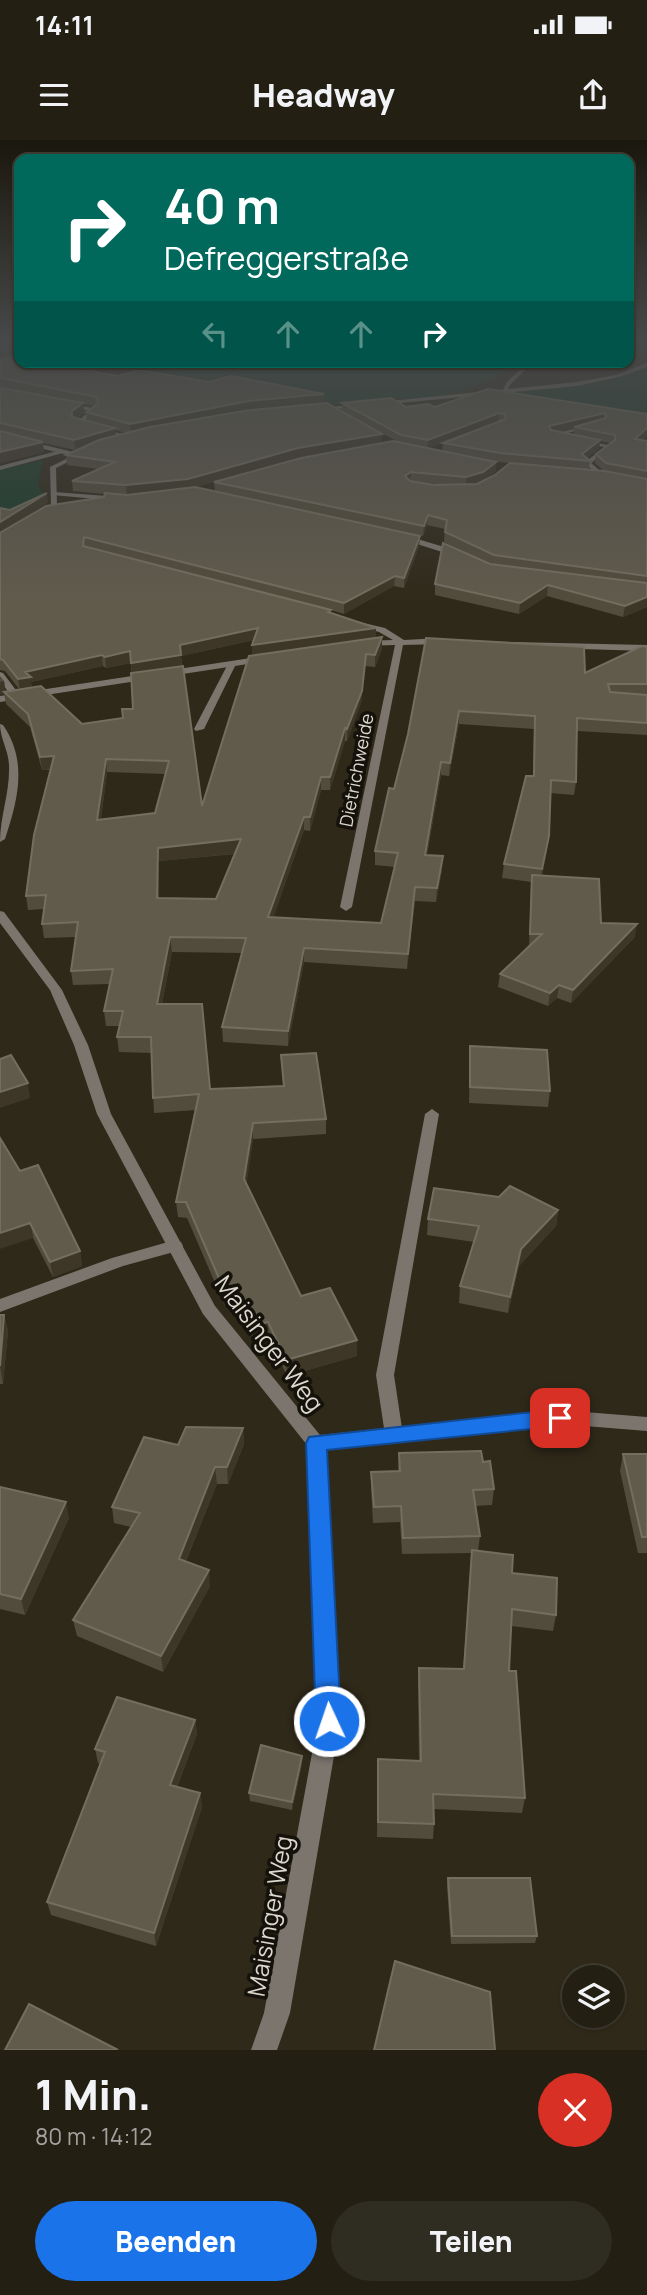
<!DOCTYPE html>
<html lang="de">
<meta charset="utf-8">
<style>
body{margin:0;font-family:Manrope,sans-serif;background:#2f2c21;color:#f1f3f6;height:100vh;display:flex;flex-direction:column;font-size:26px;white-space:nowrap}
*{box-sizing:border-box;margin:0}
p{font-size:23px;color:#a3a2a0}
.icon{flex:none;width:38px;height:38px;fill:none;stroke:currentColor;stroke-width:2;stroke-linecap:round;stroke-linejoin:round}
.map{position:relative;height:1910px;overflow:hidden}
.side{display:flex;flex-direction:column;background:#231f13;flex:1}
.side>*{flex:none}
.banner{position:absolute;left:14px;top:14px;width:620px;height:214px;border-radius:14px;box-shadow:0 2px 5px #0004,0 0 0 2px #403d33;background:#00695c;color:#fff;overflow:hidden}
.tools{position:absolute;left:562px;top:1825px;display:grid;gap:14px}
.tools a{display:grid;place-items:center;width:63px;height:63px;border-radius:50%;background:#231f13;box-shadow:0 2px 5px #0004,0 0 0 2px #403d33;font-size:35px}
.pin{position:absolute;display:grid;place-items:center;width:60px;height:60px;color:#fff;margin:-30px;border-radius:14px;box-shadow:0 4px 10px #0006}
.me{position:absolute;width:77px;margin:-38px;rotate:357deg;stroke-linejoin:round;filter:drop-shadow(0 0 5px #0008)}
.turn{display:flex;align-items:center;gap:24px;height:147px;padding:0 35px;font-size:32px}
.turn .icon{width:91px;height:91px;stroke-width:2.5}
.turn b{display:block;font-size:49px;line-height:60px}
.lanes{display:flex;align-items:center;height:66px;padding:0 35px;background:#0003;justify-content:center;gap:35px;direction:ltr}
.lanes .off{opacity:.35}
.round{display:grid;place-items:center;flex:none;width:74px;height:74px;border-radius:37px;background:#2f2c21}
.summary{display:flex;align-items:center;justify-content:space-between;height:119px;padding:0 35px}
h1{font-size:42px;font-weight:800;line-height:52px}
.primary-button{display:flex;gap:14px;margin-top:auto;padding:14px 35px}
.primary-button a{flex:1;height:80px;border-radius:42px;background:#1a73e8;color:#fff;font-size:28px;font-weight:800;line-height:80px;text-align:center}
.primary-button a+a{background:#2f2c21;color:#f1f3f6}
.status{display:flex;justify-content:space-between;align-items:center;height:49px;padding:0 35px;background:#231f13;direction:ltr}
.status svg{height:19px;fill:currentColor}
header{display:flex;justify-content:space-between;align-items:center;height:91px;padding:0 35px;background:#231f13;font-size:32px;font-weight:800}
.map>svg:first-child{display:block}
.green{fill:#1b3c2a}
.lines{fill:none;stroke-linecap:round;stroke-linejoin:round}
.service{fill:#7b756e;fill-rule:evenodd}
.minor{fill:#7b756e;fill-rule:evenodd}
.tertiary{fill:#7b756e;fill-rule:evenodd}
.wall{fill:#524c3c;fill-rule:evenodd}
.shaded-wall{fill:#3e3727}
.building{fill:#615b4c;stroke:#746e60;stroke-width:2;fill-rule:evenodd}
.route{fill:#1a73e8;stroke:#114b97;stroke-width:2}
.labels{text-anchor:middle;dominant-baseline:central;stroke-width:7;stroke-linejoin:round;paint-order:stroke}
.far-street-label{font-size:18px;fill:#dcd8ce;stroke:#15120b}
.near-street-label{font-size:24px;fill:#dcd8ce;stroke:#15120b}
</style>
<div class="status"><b>14:11</b><svg viewBox="0 0 49 12"><path d="M0 12V9h3v3zM5 12V6h3v6zM10 12V3h3v9zM15 12V0h3v12zM26 1h20v11H26zM47 4h2v5h-2z"/></svg></div>
<header><svg class="icon" aria-label="menu" viewBox="0 0 24 24"><path d="M4 6h16M4 12h16M4 18h16"/></svg>Headway<svg class="icon" aria-label="share" viewBox="0 0 24 24"><path d="M12 15V3M7 8l5-5 5 5M5 13v7h14v-7"/></svg></header>
<div class="map">
<svg width="647" height="1910" viewBox="0 0 647 1910">
<rect width="100%" height="100%" fill="#2f2919"/>
<path class="green" d="M82,222H510C498,248 410,267 388,256L383,261L284,268L167,238Z
M647,228V279L498,254L607,241Z
M43,320L38,344L44,358L12,369L0,368V330Z"/>
<g class="lines">
<path class="service" d="M590,284L592,287L559,295L563,300L551,295Z
M581,300L613,306L591,323L605,335V337H601L584,323L605,307L579,303Z
M229,522L236,524L204,589L196,591L194,589Z
M0,532L3,533L19,554V558H13L0,541Z
M432,969L439,974L394,1235L403,1295L400,1300L394,1302L388,1300L385,1295L376,1235L425,974Z
M175,1100L181,1102L183,1106L181,1110L123,1126L0,1172V1159L112,1118Z"/>
<path class="minor" d="M528,222H533L510,245L506,253H502L506,243Z
M67,263L97,269V271L81,283L136,298L133,300L75,285V283L90,271L65,266Z
M61,310L63,313L0,330V326Z
M54,352L119,357L122,359L119,361L52,355Z
M404,395L461,412L462,414L455,416L401,399Z
M355,481L385,488L404,500L442,498L446,501L442,504L403,505L352,767L346,771L340,767L395,505L362,506L361,504L365,501L393,500L379,492L355,485Z
M512,502L647,505V511L515,507L512,506Z
M265,516L269,519L268,521L0,562V556Z
M0,584L3,585C28,621 18,660 5,699L0,702C0,676 10,652 9,626C9,611 0,599 0,584Z
M0,771L4,772L62,850L88,905L111,974L215,1166L320,1295L560,1270L647,1277V1291L560,1284L325,1309L340,1581L290,1873L277,1910H251L264,1873L318,1581L307,1305L203,1174L97,974L74,905L50,850L0,783Z"/>
<path class="tertiary" d="M647,223V227L619,237L577,246L315,271L312,269L577,242L616,235Z
M0,294L77,313L83,311L86,313L56,328L57,366L43,377L38,376L51,365L50,327L72,316L0,298Z"/>
</g>
<path class="wall" d="M0,220L324,263L382,294L381,303L398,302L342,271V263L406,267H435L647,274L642,300L647,301V467L623,477L547,456L519,474L435,455V444L486,422L444,402L445,389L427,385L423,396L216,352L419,406L404,448L394,446L344,474L331,470V473L376,488V498L382,509L375,527L365,526L361,563L347,601H345L330,650H321L310,691L304,690L273,777L381,783L395,727L375,725V711L394,649L408,594L426,498L585,533L647,507V595L577,591L576,642L574,655L550,653L547,710L542,736L601,783L635,797L571,863L557,858L548,866L498,847L500,834L529,807L531,742L502,738L504,724L533,636L534,589L459,584L449,636L441,635L427,715L442,730L436,762L415,761L407,829L304,822L288,906L223,902L222,887L242,813L172,812L162,864L210,949L283,946L281,915L326,979V994L253,999L246,1044L301,1156L357,1216L287,1236L269,1198L254,1202L236,1163L225,1166L187,1078L178,1077L176,1062L196,970L154,973L151,913L119,912L117,897L120,886H106L104,871L110,844L73,845L71,831L76,797L44,798L42,784L44,769L28,770L26,756L50,630H42L30,587L6,564L4,553L0,555V536L4,541L5,551L19,549L5,531L0,530V368L10,370L48,362L6,389L104,357L105,354L73,351L72,341L98,329L67,325L66,315L80,309L75,310L43,303L44,312L0,323ZM83,264L95,266L86,272L87,281L77,278L84,273ZM574,289V294L561,292ZM115,290L127,293L116,296ZM600,301L611,303L596,314L595,323L605,332L589,330L590,321L587,318L599,308ZM443,303L442,311L428,308ZM336,311L214,342L215,352L196,347L298,317ZM486,320L499,322L589,330L495,335L477,344H474L496,331V322ZM418,342L446,345H434ZM254,500L252,505L253,516L202,666L181,516ZM131,523L133,569L123,578L82,584L32,548L31,542L103,526L106,528ZM107,632L166,634L155,673L101,679ZM235,714L216,759L159,758V721Z
M470,906L550,951L548,967L469,963Z
M20,1031L80,1111L82,1126L53,1137L33,1098Z
M558,1070L556,1086L519,1126L508,1173L459,1163L460,1146L474,1102L427,1095L428,1079Z
M0,1175H4L8,1191L3,1244H0Z
M243,1288L244,1304L228,1344H217L186,1421L210,1446L163,1532L77,1496L73,1480L131,1387L114,1383L112,1367L178,1305Z
M399,1313L483,1322L494,1349L492,1365L475,1366L480,1396L478,1411L512,1433L556,1475L553,1491L511,1486L509,1531L525,1658L522,1673L434,1669V1684L433,1699L377,1697L378,1619L419,1621L418,1544L419,1528L463,1529L472,1413L402,1414L400,1382L373,1383L371,1348V1332L398,1331Z
M623,1314H647V1413H638L620,1331Z
M0,1347L69,1378L25,1475L0,1469Z
M195,1580L197,1594L177,1647L200,1653L202,1667L156,1806L51,1775L47,1762L100,1624L98,1623L95,1609Z
M302,1624L292,1670L250,1661L249,1653Z
M448,1738L537,1796L535,1803L451,1804L447,1746Z"/>
<path class="shaded-wall" d="M6,199L7,207L0,209V200Z
M324,254V263L131,294L130,284L249,261Z
M83,263L84,273L73,281L72,277V271Z
M499,273L498,282L427,309L428,300Z
M605,273V281L574,287V289L549,295V286Z
M115,288L116,298L75,310L74,300Z
M647,288V296L634,308L635,299Z
M382,294L381,304L298,317L189,349L127,355L126,345L298,308Z
M600,300L599,308L584,321L582,314Z
M43,302L44,312L0,323V312Z
M496,322V331L483,341L466,347V337Z
M411,332L410,341L405,336Z
M47,353L48,362L0,393V382Z
M428,375L427,385L423,396L424,386Z
M420,396L419,406L404,448V438Z
M395,436L394,446L344,474V463Z
M548,445L547,456L519,474L520,463Z
M647,457V467L623,477L625,466Z
M258,488V499L181,516L182,527L132,534L131,523L180,505Z
M376,488V499L253,517L252,505Z
M382,497V509L375,527V515Z
M130,511L131,523L106,528L105,517Z
M366,514L361,563L347,601V589Z
M102,515L103,526L31,542L32,549L20,550L18,539L25,532Z
M4,541L6,553L0,555V542Z
M459,571V584L449,636L450,623Z
M345,588V601L330,650V637Z
M54,616L55,629L42,630L40,617Z
M106,619L107,632L99,693L97,680Z
M441,622V635L424,729L425,715Z
M321,637V650L310,691V677Z
M304,677V690L269,791L268,777Z
M549,696L547,710L541,743L542,729Z
M241,699L242,713L159,721L158,772L157,758L158,708Z
M443,716L442,730L436,762L437,748Z
M415,747V761L407,829L408,814Z
M637,784L635,797L571,863L573,850Z
M170,797L172,812L159,879L157,864Z
M304,808V822L288,906V891Z
M559,845L557,858L548,866L550,853Z
M28,943L30,958L0,968V952Z
M253,983V999L245,1055L244,1039Z
M558,1070L556,1086L519,1126L508,1173L510,1157L521,1109Z
M30,1083L33,1098L0,1109V1093Z
M80,1111L82,1126L53,1137L50,1122Z
M235,1147L236,1163L225,1166L224,1150Z
M4,1175L8,1191L3,1244L0,1226Z
M268,1182L269,1198L254,1202L253,1186Z
M357,1200V1216L287,1236L286,1220Z
M243,1288L244,1304L228,1344L227,1327Z
M215,1327L217,1344L180,1435L179,1419Z
M66,1362L69,1378L25,1475L21,1459Z
M209,1430L210,1446L163,1532L161,1516Z
M195,1580L197,1594L172,1659L170,1645Z
M302,1616V1624L292,1670V1662Z
M200,1653L202,1667L156,1806L154,1793Z"/>
<path class="building" d="M12,217L19,218V222H42L118,236L139,230L209,242L231,236L324,254L249,261L130,284L86,272L98,264L97,257L0,238V220Z
M0,248L83,263L72,271V277L115,288L74,300L0,283Z
M488,249L647,274V288L635,299L647,301V331L606,323L596,314L615,300V295L574,287L606,278L605,273L549,286L551,290L600,300L582,314L590,321L500,313L443,303L506,279L505,274L499,273L428,300L401,295L342,263L391,258L406,267L428,264L435,267Z
M327,263L382,294L298,308L188,339L126,345L72,341L115,322L66,315L99,300L150,287L250,270Z
M0,291L43,302L0,312Z
M393,301L496,322L483,332L466,337L411,332L405,336L410,341L434,345L477,344L495,335L510,323L604,331L647,339V436L494,415L445,392L447,380L428,375L424,386L214,342L301,318Z
M195,347L420,396L404,438L395,436L344,463L84,397L83,406L331,470L328,472L376,488L252,505L258,488L180,505L181,515L131,523L130,511L105,517L102,515L25,532L31,537L18,539L3,520L0,519V393L46,366L104,357L105,353L127,355Z
M47,353L0,382V368L10,370Z
M443,403L490,424L647,443V457L625,466L548,445L520,463L435,444Z
M382,497L375,515L366,514L362,551L347,589L345,588L330,637H321L310,677H304L268,777L381,783L398,713L375,711L389,648L394,649L408,594L426,498L584,507L585,533L642,506L647,507V544H608L610,552L647,555V583L577,578L576,642L551,640L549,696L542,729L504,724L526,636H534L535,576L459,571L450,623L441,622L425,715L443,716L437,748L415,747L408,814L304,808L288,891L222,887L246,798L170,797L157,864H202L210,949L284,946L281,915L316,913L326,979L253,983L244,1039L301,1156L330,1148L357,1200L286,1220L268,1182L253,1186L235,1147L224,1150L186,1062H176L199,954L153,958L151,897H117L123,871H104L113,829L71,831L78,782L42,784L46,755L26,756L34,695L54,616L40,617L28,574L4,552L41,546L82,584L123,578L122,569H133L131,533L183,526L202,666L249,516ZM106,619L169,621L155,673L97,680ZM241,699L216,759L157,758L158,708Z
M532,735L599,739L601,783L637,784L573,850L559,845L550,853L500,834L542,794H530Z
M470,906L547,910L550,951L470,947Z
M11,915L28,943L0,952V919Z
M0,998L20,1031L38,1025L80,1111L50,1122L30,1083L0,1093Z
M510,1046L558,1070L521,1109L510,1157L460,1146L479,1086L428,1079L434,1048L499,1057Z
M0,1175H4L0,1226Z
M186,1287L243,1288L227,1327H215L179,1419L209,1430L161,1516L73,1480L140,1373L112,1367L144,1297L178,1305Z
M481,1311L483,1322L490,1321L494,1349L473,1350L480,1396L403,1398L401,1366L374,1367L371,1332L400,1331L399,1313Z
M623,1314H647V1397H642Z
M0,1347L66,1362L21,1459L0,1454Z
M472,1410L513,1415L512,1433L557,1438L556,1475L512,1469L509,1531H516L525,1658L433,1654L434,1684L378,1682V1619L421,1621L419,1528L464,1529Z
M117,1557L195,1580L170,1645L200,1653L154,1793L47,1762L105,1612L95,1609Z
M261,1605L302,1616L292,1662L249,1653Z
M448,1738H530L537,1796H452Z
M395,1821L490,1852L495,1910H374Z
M29,1864L118,1910H5Z"/>
<linearGradient id="sky" x2="0" y2="1"><stop stop-color="#1a170e"/><stop offset="0.43" stop-color="#474949"/><stop offset="1" stop-color="#474949" stop-opacity="0"/></linearGradient>
<rect width="647" height="466" fill="url(#sky)"/>
<path class="route" d="M560,1269L567,1272L570,1278L567,1283L560,1286L327,1310L341,1581L337,1589L329,1593L320,1589L316,1581L306,1303L309,1297Z"/>
<g class="labels">
<g class="far-street-label">
<text transform="translate(356 630) rotate(-79)">Dietrichweide</text>
</g>
<g class="near-street-label">
<text transform="translate(270 1203) rotate(53)">Maisinger Weg</text>
<text transform="translate(269 1776) rotate(-80)">Maisinger Weg</text>
</g>
</g>
</svg>
<div class="tools">
<a><svg class="icon" aria-label="layers" viewBox="0 0 24 24"><path d="M12 4l9 5-9 5-9-5zM3 14l9 5 9-5"/></svg></a>
</div>
<div class="pin" style="left:560px;top:1278px;background:#d93025"><svg class="icon" aria-label="arrive" viewBox="0 0 24 24"><path d="M6 21V4h12l-3 4 3 4H6"/></svg></div>
<svg class="me" style="left:329px;top:1581px" viewBox="-20 -20 40 40"><circle r="17" fill="#1a73e8" stroke="#fff" stroke-width="3"/><path d="M0-11L8 9 0 5-8 9z" fill="#fff"/></svg>
<div class="banner">
<div class="turn"><svg class="icon" aria-label="right" viewBox="0 0 24 24"><path d="M7 20v-9h11M14 6l5 5-5 5"/></svg><div><b>40 m</b>Defreggerstraße</div></div>
<div class="lanes"><svg class="icon off" aria-label="left" viewBox="0 0 24 24"><path d="M17 20v-9H6M10 6l-5 5 5 5"/></svg><svg class="icon off" aria-label="ahead" viewBox="0 0 24 24"><path d="M12 20V5M6 11l6-6 6 6"/></svg><svg class="icon off" aria-label="ahead" viewBox="0 0 24 24"><path d="M12 20V5M6 11l6-6 6 6"/></svg><svg class="icon" aria-label="right" viewBox="0 0 24 24"><path d="M7 20v-9h11M14 6l5 5-5 5"/></svg></div>
</div>
</div>
<section class="side">
<div class="summary"><div><h1>1 Min.</h1><p>80 m · 14:12</p></div><a class="round" style="background:#d93025;color:#fff"><svg class="icon" aria-label="close" viewBox="0 0 24 24"><path d="M6 6l12 12M18 6L6 18"/></svg></a></div>
<div class="primary-button"><a>Beenden</a><a>Teilen</a></div>
</section>
